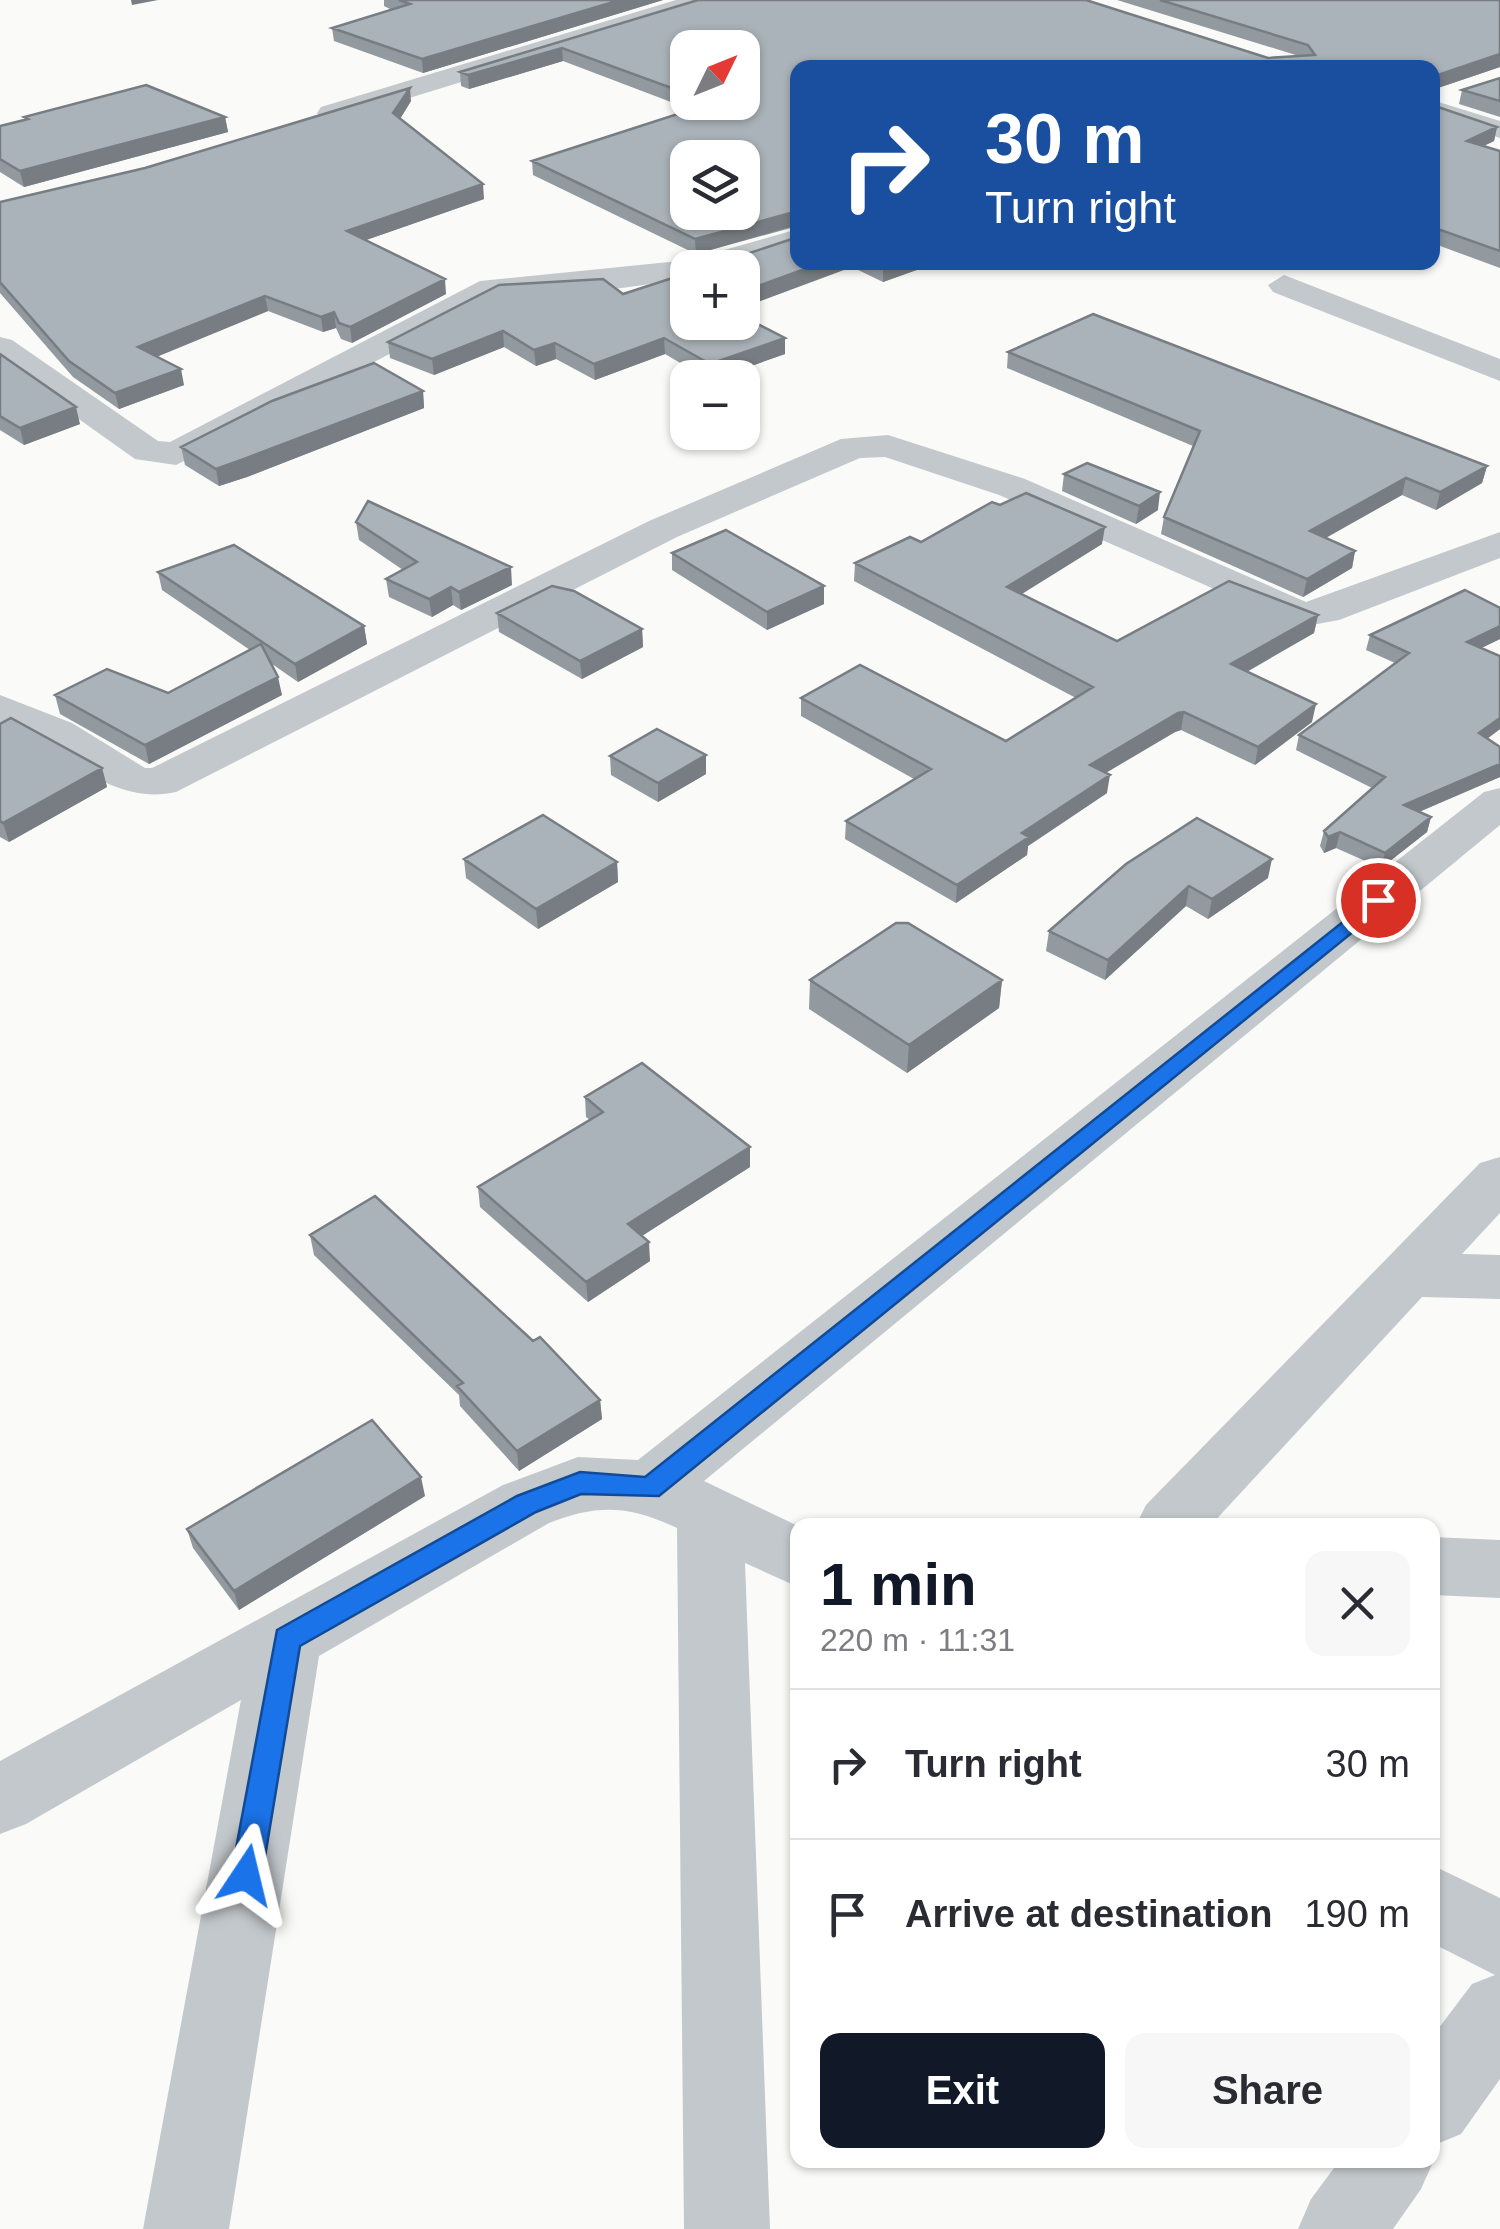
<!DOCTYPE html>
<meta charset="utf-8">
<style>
body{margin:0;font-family:Helvetica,sans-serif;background:#f7f7f7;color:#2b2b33;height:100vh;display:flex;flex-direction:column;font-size:38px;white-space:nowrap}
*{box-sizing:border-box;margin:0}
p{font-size:32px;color:#7c7c81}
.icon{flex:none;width:55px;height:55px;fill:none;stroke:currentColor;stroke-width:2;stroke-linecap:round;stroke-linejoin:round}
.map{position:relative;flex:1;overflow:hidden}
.side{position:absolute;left:790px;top:1518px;width:650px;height:650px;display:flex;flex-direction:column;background:#fff;border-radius:20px;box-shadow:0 2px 8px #0004}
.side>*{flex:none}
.guide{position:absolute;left:790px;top:60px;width:650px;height:210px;border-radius:20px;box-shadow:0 2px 8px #0004;background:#1a4fa0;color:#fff;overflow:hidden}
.needle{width:65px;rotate:47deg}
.controls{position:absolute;left:670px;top:30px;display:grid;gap:20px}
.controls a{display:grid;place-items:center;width:90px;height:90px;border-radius:20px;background:#fff;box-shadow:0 2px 8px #0004;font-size:50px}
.pin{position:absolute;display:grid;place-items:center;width:85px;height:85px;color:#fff;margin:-42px;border:5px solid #fff;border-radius:50%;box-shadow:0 2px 10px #0007}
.me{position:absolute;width:110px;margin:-55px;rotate:10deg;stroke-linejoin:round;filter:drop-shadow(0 0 8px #0008)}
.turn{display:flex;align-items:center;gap:35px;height:210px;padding:0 30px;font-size:45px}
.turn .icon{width:130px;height:130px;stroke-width:2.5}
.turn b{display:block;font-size:70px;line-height:85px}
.round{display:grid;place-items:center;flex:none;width:105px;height:105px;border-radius:20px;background:#f7f7f7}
.headline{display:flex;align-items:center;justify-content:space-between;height:170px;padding:0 30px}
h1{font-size:60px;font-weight:700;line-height:75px;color:#111827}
.action{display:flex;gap:20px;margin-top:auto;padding:20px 30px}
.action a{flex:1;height:115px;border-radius:20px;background:#111827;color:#fff;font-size:40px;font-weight:700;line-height:115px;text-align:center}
.action a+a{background:#f7f7f7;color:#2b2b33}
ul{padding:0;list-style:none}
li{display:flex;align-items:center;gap:30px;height:150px;padding:0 30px;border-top:2px solid #e1e1e2}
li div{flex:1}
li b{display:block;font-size:38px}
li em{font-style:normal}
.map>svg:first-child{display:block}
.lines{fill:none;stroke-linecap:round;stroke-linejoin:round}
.minor{fill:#c3c8cc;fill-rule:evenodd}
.wall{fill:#929a9f;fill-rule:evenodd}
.shaded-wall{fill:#777d82}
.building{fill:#aab3b9;stroke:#777d82;stroke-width:2.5;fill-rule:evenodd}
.route{fill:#1a73e8;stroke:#114b97;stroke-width:2.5}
</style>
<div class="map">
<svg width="1500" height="2229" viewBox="0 0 1500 2229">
<rect width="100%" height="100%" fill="#fafaf8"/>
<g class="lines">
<path class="minor" d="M676,0H714L711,5L341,119H321L317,113L321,107Z
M1432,100L1500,121V138L1432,117Z
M798,229V248L731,268H688V279L577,294L499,297L176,465L135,459L0,363V337L12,340L158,441L170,442L480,281L689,260Z
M1284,275L1500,359V381L1273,292L1268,285Z
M888,435L1025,479L1306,602L1500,532V558L1339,620L1301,627L999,495L885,457L860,458L677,537L176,792C113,807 58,749 0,724V695L72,723L145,768H152L649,521L841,439Z
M1500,788V825L704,1481L798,1526V1587L745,1563L770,2229H684L677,1528C629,1505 597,1504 549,1523L319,1656L229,2229H143L241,1700L26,1824L0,1834V1761L503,1485L578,1457L638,1460L1484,792Z
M1500,1157V1213L1462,1254L1500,1255V1299L1422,1297L1211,1525H1136L1146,1505L1480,1163Z
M1432,1537L1500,1540V1598L1432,1595Z
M1432,1865L1500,1898V2079L1461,2134L1432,2146V2037L1472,1984L1495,1975L1432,1943Z
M1432,2157L1434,2160L1421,2189L1393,2229H1298L1311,2199L1340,2160Z"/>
</g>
<path class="wall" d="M384,0H663L423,73L334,41L332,28L392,10L384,6Z
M698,0L1268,58L1299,56L1117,0H1500V67L1432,90V68H798V226L696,254L533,175L532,161L692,110L563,61L469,89L461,86L460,72ZM688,48L742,102H688Z
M1500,78V117L1459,104L1462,90Z
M411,101L400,119L484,199L366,240L446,294L352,343L341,339L336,328L323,332L268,311L157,356L184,385L119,409L73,377L0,293V202L145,168Z
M1432,105L1497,127L1494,141L1484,146L1500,151V268L1432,243Z
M24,117H225L228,132L24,187L0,172V126L25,120Z
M798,262H939L883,282L852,267Z
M623,294L785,354L717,378H706L665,354L595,380L556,359L536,366L504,347L434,375L390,358L388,342Z
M1008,352L1487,466L1482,483L1436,510L1402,495L1326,538L1355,551L1352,568L1303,597L1161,534L1164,517L1193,446L1007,368Z
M0,354L80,424L24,445L0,430Z
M423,391L424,408L247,477L219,486L185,465L181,447Z
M1064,474L1158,510L1136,524L1062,491Z
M356,522L512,585L461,610L453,605L432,617L389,597L386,579L403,570L359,540Z
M921,542L1102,544L1022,594L1117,641L1318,615L1314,633L1247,672L1312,722L1255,765L1181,730L1175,732L1106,773L1107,793L1028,846L1027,855L956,903L845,839L846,821L914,779L801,716V698L1006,741L1076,698L854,581L855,563Z
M672,553L824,586V604L767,630L672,570Z
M158,572L364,626L367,644L298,682L272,664L282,695L149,764L60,714L55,695L168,693L250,650L162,590Z
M1500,608V639L1481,648L1500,656V729L1488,738L1500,777L1419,812L1431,817L1427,832L1381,868L1336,848L1324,853L1320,846L1324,831L1372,788L1296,750L1299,735L1395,663L1366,650L1370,635Z
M497,613L642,629L643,647L582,679L499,632Z
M0,724L102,768L107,787L9,842L0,837Z
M706,755V774L658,802L611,775L610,756Z
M464,859L617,862L618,882L538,929L466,878Z
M1126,864L1268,878L1208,919L1186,906L1105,980L1046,951L1049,931Z
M810,980H1002L999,1008L907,1073L809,1009Z
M585,1097L750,1167L642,1236L650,1261L588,1302L480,1207L478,1187L590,1120L586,1117Z
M310,1235L533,1341L600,1400L602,1419L519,1471L460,1406L459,1395L314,1255Z
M425,1496L239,1610L193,1548L187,1529Z"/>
<path class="shaded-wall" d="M131,0H158L132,5Z
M620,0H663L423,73L422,59Z
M562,48L563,61L469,89L468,75Z
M1500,54V67L1432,90V77Z
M410,88L411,101L395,127L393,113Z
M225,117L228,132L24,187L20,171Z
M1497,127L1494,141L1464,155L1467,141Z
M483,184L484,199L349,246L347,231Z
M797,211V225L696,254L695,239Z
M824,262H852V267L742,308V292Z
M895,262H939L883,282V266Z
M445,279L446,294L352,343L350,327Z
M265,296L268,311L142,363L138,347Z
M334,312L336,328L323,332L321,317Z
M503,331L504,347L434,375L432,359Z
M664,338L665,354L595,380L594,364Z
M785,338V354L717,378H710V364Z
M555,343L556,359L536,366L534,350Z
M181,369L184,385L119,409L115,393Z
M423,391L424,408L247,477L219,486L216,469Z
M76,407L80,424L24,445L20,428Z
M1487,466L1482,483L1436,510L1440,492Z
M1406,478L1402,495L1307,548L1310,531Z
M1160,492L1158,510L1136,524L1139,506Z
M1105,527L1102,544L1005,604L1007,587Z
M1355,551L1352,568L1303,597L1307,579Z
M511,567L512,585L461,610L459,592Z
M824,586V604L767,630V612Z
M451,587L453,605L432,617L429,599Z
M1318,615L1314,633L1228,682L1231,664Z
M364,626L367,644L298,682L295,664Z
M1500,626V639L1463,657L1467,642Z
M642,629L643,647L582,679L580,661Z
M278,677L282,695L149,764L145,745Z
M1316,704L1312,722L1255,765L1258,747Z
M1184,712L1181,730L1175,732L1088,783L1090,765L1178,713Z
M1500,718V729L1475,748L1479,733Z
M706,755V774L658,802V783Z
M1500,764V777L1400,820L1404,805Z
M102,768L107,787L9,842L3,823Z
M1110,775L1107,793L1028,846L1027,855L956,903L957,885L1022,833Z
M1431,817L1427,832L1381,868L1385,853Z
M1340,832L1336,848L1324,853L1328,837Z
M1272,859L1268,878L1208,919L1212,899Z
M617,862L618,882L538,929L536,909Z
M1189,886L1186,906L1105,980L1108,960Z
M1002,980L999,1008L907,1073L909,1045Z
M750,1147V1167L629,1244L628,1224Z
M649,1242L650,1261L588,1302L586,1282Z
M600,1400L602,1419L519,1471L517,1451Z
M421,1477L425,1496L239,1610L234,1591Z"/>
<path class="building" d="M399,0H620L422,59L332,28L410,4Z
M698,0H1086L1268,58L1315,55L1308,45L1160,0H1500V54L1432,77V68H798V211L695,239L532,161L712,103L710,102H742V48H688V94L562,48L468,75L460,72ZM688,158H742V212H688Z
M1500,78V101L1462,90Z
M146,85L225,117L20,171L0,159V126L28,119L24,117Z
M410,88L393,113L483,184L347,231L445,279L350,327L339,323L334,312L321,317L265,296L138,347L181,369L115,393L69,361L0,282V202L145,168Z
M1432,105L1497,127L1467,141L1500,151V251L1432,227Z
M798,237V262H824L742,292V268H704Z
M875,262H895L883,266Z
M688,273V322H742V316L785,338L710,364L664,338L594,364L555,343L534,350L503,331L432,359L388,342L499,285L603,279L623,294Z
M1093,314L1487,466L1440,492L1406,478L1310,531L1355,551L1307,579L1164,517L1200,431L1008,352Z
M0,354L76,407L20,428L0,416Z
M374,363L423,391L244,459L216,469L181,447L272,401Z
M1087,463L1160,492L1139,506L1064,474Z
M1026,493L1105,527L1007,587L1117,641L1229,581L1318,615L1231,664L1316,704L1258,747L1184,712L1178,713L1090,765L1110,775L1022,833L1029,837L957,885L846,821L931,769L801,698L860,665L1006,741L1093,687L855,563L910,537L921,542L992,502L1000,505Z
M368,501L511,567L459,592L451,587L429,599L386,579L417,562L356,522Z
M726,530L824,586L767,612L672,553Z
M234,545L364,626L295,664L158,572Z
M552,586L574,591L642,629L580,661L497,613Z
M1465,590L1500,608V626L1467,642L1500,656V718L1479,733L1500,747V764L1404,805L1431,817L1385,853L1340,832L1328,837L1324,831L1385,777L1299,735L1409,653L1370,635Z
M261,644L278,677L145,745L55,695L107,669L168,693Z
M11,718L102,768L3,823L0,821V724Z
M657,729L706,755L658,783L610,756Z
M543,815L617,862L536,909L464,859Z
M1197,818L1272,859L1212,899L1189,886L1108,960L1049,931L1126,864Z
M896,923H908L1002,980L909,1045L810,980Z
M642,1063L750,1147L628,1224L649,1242L586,1282L478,1187L603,1112L585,1097Z
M375,1196L533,1341L540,1337L600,1400L517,1451L457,1386L463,1383L310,1235Z
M372,1420L421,1477L234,1591L187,1529Z"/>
<path class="route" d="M1378,894L1389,900L1386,905L659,1496L581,1494L536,1512L300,1646L262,1875L258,1885L246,1890L235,1885L231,1875L277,1630L517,1496L580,1472L645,1477Z"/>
</svg>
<div class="controls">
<a><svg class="needle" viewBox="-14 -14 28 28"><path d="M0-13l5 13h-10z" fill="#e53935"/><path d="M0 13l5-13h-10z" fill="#7c7c81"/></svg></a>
<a><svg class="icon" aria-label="layers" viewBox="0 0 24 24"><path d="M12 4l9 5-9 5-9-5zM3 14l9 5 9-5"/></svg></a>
<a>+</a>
<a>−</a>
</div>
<div class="pin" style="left:1378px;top:900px;background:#d93025"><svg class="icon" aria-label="arrive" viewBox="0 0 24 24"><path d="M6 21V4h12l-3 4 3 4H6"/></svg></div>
<svg class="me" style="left:246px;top:1875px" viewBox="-20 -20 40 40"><path d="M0-17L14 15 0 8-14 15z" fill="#1a73e8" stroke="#fff" stroke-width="4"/></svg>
<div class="guide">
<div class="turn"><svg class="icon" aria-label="right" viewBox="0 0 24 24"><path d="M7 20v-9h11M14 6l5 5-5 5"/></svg><div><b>30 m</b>Turn right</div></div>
</div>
<section class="side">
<div class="headline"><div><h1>1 min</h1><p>220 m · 11:31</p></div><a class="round"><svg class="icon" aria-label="close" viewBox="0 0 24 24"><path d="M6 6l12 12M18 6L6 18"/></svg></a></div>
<ul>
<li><svg class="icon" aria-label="right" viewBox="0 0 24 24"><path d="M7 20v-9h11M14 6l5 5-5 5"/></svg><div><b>Turn right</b></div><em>30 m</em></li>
<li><svg class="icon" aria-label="arrive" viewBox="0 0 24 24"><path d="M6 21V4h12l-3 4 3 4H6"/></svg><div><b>Arrive at destination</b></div><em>190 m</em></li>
</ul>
<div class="action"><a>Exit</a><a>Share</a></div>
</section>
</div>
